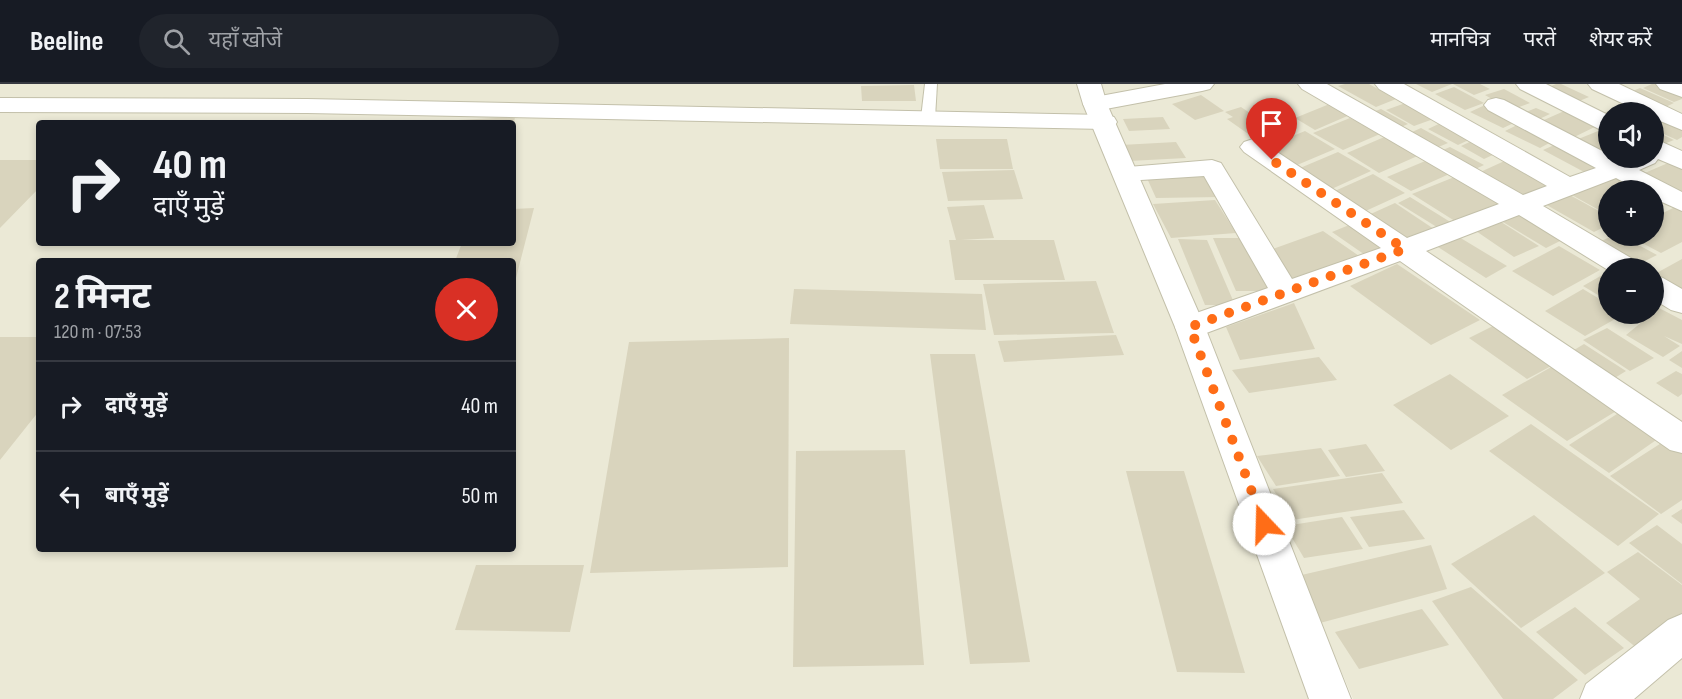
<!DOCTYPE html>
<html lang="hi">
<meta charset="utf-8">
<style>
body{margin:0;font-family:"Sofia Sans Condensed","Noto Sans Devanagari",sans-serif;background:#20242c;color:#f1f3f6;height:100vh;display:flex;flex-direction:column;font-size:22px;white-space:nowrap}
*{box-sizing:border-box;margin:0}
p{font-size:20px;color:#9ea1a6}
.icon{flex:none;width:33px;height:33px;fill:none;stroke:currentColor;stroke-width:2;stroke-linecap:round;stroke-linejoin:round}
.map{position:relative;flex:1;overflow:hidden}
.panel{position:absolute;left:36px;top:174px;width:480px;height:294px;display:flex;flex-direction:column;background:#171b24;border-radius:6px;box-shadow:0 3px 9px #0003}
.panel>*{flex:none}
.banner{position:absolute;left:36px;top:36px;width:480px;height:126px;border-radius:6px;box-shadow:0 3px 9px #0003;background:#171b24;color:#f1f3f6;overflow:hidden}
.tools{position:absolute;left:1598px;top:18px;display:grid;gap:12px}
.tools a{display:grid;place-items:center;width:66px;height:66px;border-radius:50%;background:#171b24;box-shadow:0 3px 9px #0003;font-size:30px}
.pin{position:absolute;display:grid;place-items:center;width:51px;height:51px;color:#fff;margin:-62px -26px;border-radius:50% 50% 50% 0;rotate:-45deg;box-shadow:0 0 6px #0007}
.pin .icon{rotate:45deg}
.me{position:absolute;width:66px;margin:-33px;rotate:339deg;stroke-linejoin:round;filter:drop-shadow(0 0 4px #0008)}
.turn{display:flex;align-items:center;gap:21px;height:126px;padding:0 18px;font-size:27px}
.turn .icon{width:78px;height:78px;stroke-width:2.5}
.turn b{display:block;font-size:42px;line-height:51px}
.round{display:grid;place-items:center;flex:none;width:63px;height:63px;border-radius:32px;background:#20242c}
.headline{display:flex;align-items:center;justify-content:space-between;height:102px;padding:0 18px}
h1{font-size:36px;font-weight:700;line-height:45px}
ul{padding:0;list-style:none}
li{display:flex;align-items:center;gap:18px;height:90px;padding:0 18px;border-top:2px solid #363941}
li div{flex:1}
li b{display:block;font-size:22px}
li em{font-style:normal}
header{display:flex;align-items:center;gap:36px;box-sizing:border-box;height:84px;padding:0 30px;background:#171b24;border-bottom:2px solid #363941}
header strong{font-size:28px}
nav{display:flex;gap:33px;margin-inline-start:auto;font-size:21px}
.search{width:420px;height:54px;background:#20242c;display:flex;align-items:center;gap:15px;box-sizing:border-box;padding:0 21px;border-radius:33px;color:#9ea1a6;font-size:22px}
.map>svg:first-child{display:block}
.residential{fill:#ebe9d6;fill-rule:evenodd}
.building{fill:#d9d4bd}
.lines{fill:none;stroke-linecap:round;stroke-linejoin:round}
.service-casing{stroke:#c3c0aa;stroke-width:2}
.minor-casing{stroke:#c3c0aa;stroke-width:2}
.tertiary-casing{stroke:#c3c0aa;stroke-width:2}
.service{fill:#fff;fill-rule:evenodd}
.minor{fill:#fff;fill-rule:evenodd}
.tertiary{fill:#fff;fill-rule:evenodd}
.route{stroke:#ff6d17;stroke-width:10;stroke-dasharray:0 18}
</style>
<header>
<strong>Beeline</strong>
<div class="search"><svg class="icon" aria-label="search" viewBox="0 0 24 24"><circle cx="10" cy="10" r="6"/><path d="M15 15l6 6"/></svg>यहाँ खोजें</div>
<nav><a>मानचित्र</a><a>परतें</a><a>शेयर करें</a></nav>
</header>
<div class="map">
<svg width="1682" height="615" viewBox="0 0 1682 615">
<rect width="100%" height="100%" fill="#f6f5e9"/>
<path class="residential" d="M0,0H1682V615H1353L1164,171L1348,615H0ZM1608,28H1653V74H1608ZM39,39H513V159H39ZM1608,106H1653V152H1608ZM39,177H513V465H39ZM1608,184H1653V230H1608Z"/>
<path class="building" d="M1345,0H1369L1396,15L1376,23L1338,2Z
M1416,0H1452L1432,8Z
M1453,0H1480L1490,5L1474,11Z
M1556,0H1561L1589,13L1572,20L1542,6Z
M1652,0H1665L1682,8V15L1674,18L1643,4Z
M914,1L916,17H862L861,2Z
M1454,3L1484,19L1465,26L1435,10Z
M1640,4L1674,19L1659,26L1625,10Z
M1504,5L1530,19L1511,26L1485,11Z
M1201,11L1224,27L1195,36L1172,20Z
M1411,17L1439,33L1414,42L1386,26Z
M1629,18L1653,28H1608V37L1597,32Z
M1332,19L1352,30L1315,46L1295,34Z
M1485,21L1518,37L1503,44L1470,28Z
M1241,23L1283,51L1261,59L1227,35L1233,33L1225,28Z
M1536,24L1550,30L1535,37L1521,30Z
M1571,24L1603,39L1568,56L1535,40Z
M1381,25L1408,40L1394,46L1367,30Z
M1653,30L1682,44V53L1677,56L1653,45Z
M515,33L514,39H457L458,36Z
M1163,33L1170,45L1129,47L1123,35Z
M1350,34L1380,50L1343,66L1313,49Z
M1447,36L1477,52L1458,61L1428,45Z
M1519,40L1553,57L1540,64L1505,47Z
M1608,43V74H1627L1612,80L1571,58Z
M1421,44L1448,59L1429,67L1403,52Z
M1653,46L1674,56L1656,63L1653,61Z
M1305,47L1335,65L1290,84L1261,65Z
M1389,51L1422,70L1379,89L1347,69Z
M936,55H1007L1013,85H940Z
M1476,55L1499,68L1484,75L1461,62Z
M1176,58L1186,74L1129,77L1121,61Z
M1561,58L1605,80L1586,89L1543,66Z
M1450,63L1484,81L1467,89L1433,70Z
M1338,68L1371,87L1325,108L1293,87Z
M1511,74L1557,99L1522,116L1476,90Z
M1430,75L1454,88L1411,107L1387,93Z
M0,76H39V104L0,144Z
M1675,76L1682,80V113L1640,91Z
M1014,86L1023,115L948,117L942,88Z
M1617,87L1667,113L1653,120V106H1608V131L1570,110Z
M1373,90L1405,109L1359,130L1328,110Z
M1209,91L1221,113L1156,114L1146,92Z
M1457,92L1503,119L1458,139L1412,110Z
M1568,110L1608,132V141L1594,148L1545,120Z
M1410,113L1452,139L1440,145L1398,119Z
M1215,116L1236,149L1171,154L1153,120Z
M1395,119L1434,145L1404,159L1364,133Z
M984,121L994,154L961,156H1054L1065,196H955L949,156H956L947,123Z
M1675,123L1682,127V158L1661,169L1629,152H1653V134Z
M534,124L515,198H513V177H455L462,159H513V125Z
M1527,127L1570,152L1546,164L1503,138Z
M1498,136L1539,162L1514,173L1473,145Z
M1359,137L1395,161L1368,173L1332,148Z
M1323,147L1362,174L1285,202L1267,167Z
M1612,152H1622L1657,171L1631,184L1593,161Z
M1459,153L1507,182L1486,194L1438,163Z
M1213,154H1249L1275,207H1236Z
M1178,155L1207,156L1235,221H1205Z
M1559,162L1600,186L1553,212L1512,187Z
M1682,175V214L1653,197V191Z
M1397,180L1480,236L1431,261L1350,202Z
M1604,190L1608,192V217L1583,202Z
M1096,197L1114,249L994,251L983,200Z
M794,205L982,210L986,246L790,240Z
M1583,205L1608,220V230H1624L1585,252L1545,227Z
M1294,219L1315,265L1240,276L1226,243Z
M1659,224L1682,236V260L1664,252L1680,262L1663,273L1626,251Z
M1497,240L1555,280L1527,295L1469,254Z
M1607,244L1654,274L1630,287L1583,256Z
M1116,251L1124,271L1004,278L998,257Z
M0,253H39V327L0,376Z
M789,254L788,483L590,489L629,258Z
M1584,260L1626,287L1605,300L1564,272Z
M1682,267V284L1669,276Z
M930,270H975L1030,578L970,580Z
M1319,273L1337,296L1249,309L1232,286Z
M1553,282L1618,326L1567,357L1502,311Z
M1676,287L1682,290V310L1678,313L1656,299Z
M1450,290L1509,332L1451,366L1393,321Z
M1620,328L1659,354L1609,389L1569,361Z
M1531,340L1659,430L1618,462L1489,367Z
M1666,356L1682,367V416L1661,430L1610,392Z
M1366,360L1385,387L1346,393L1328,366Z
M1321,364L1340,392L1276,402L1257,372Z
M905,366L924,581L793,583L796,367Z
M1126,387H1184L1245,589L1177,588Z
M1382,389L1403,419L1292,436L1273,405Z
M1682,425V440L1671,432Z
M1404,426L1425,455L1369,463L1350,433Z
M1534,431L1605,489L1521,544L1451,480Z
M1342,433L1363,465L1304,474L1285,442Z
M1657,441L1682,460V500L1629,459Z
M1431,461L1447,505L1320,539L1293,493Z
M1638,468L1682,501V531L1638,565L1606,539L1640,515L1607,488Z
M476,481H584L570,548L455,546Z
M1471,503L1578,596L1553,615H1503L1432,517Z
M1575,523L1624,564L1585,591L1536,548Z
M1422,525L1449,561L1359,585L1335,548Z"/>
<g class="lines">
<defs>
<path id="service" d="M925,0H937L935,34L928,38L921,34Z"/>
<path id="minor" d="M1165,0H1214L1210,5L1202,7L1095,27L1087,25L1083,20L1087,15L1095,13Z
M1298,0H1327L1523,111L1547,102L1379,5L1375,0H1404L1570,93L1596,84L1488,26L1484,21L1488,16L1496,14L1504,16L1608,70V74L1619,75L1653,74V54L1682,67V85L1658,75L1655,79L1639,86L1682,108V127L1653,114V106H1638L1616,94L1543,122L1636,177L1640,184L1608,186L1519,131L1426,167L1682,338V369L1670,366L1400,177L1201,251L1190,254L1179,251L1175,243L1179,235L1268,204L1204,92L1125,97L1116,94L1112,89L1116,84L1212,76L1221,79L1292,195L1381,164L1244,68L1240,63L1244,58L1253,55L1262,58L1407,154L1499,120L1302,5Z
M1516,0H1546L1608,31V47L1599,45L1520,5Z
M1588,0H1619L1682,30V46L1653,34V28H1641L1592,5Z
M1656,0H1682V13L1660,5Z
M0,14L307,15L1105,31L1114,33L1117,38L1114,43L1105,45L307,29L0,28Z
M1653,191L1663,194L1682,205V229L1671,226L1653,215Z
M1682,530V574L1634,615H1580L1586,600L1668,536Z"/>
<path id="tertiary" d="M1077,0H1101L1107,20L1205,243L1351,615H1309L1175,243L1083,20Z"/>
</defs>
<use href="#service" class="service-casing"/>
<use href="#minor" class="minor-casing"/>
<use href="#tertiary" class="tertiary-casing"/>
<use href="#service" class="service"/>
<use href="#minor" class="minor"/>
<use href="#tertiary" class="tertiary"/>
</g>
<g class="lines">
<path class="route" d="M1264,440L1190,243L1405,165L1272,76"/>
</g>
</svg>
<div class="tools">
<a><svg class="icon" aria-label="sound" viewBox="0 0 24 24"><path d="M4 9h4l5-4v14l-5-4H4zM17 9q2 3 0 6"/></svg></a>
<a>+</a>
<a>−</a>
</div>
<div class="pin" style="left:1272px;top:76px;background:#d93025"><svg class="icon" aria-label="arrive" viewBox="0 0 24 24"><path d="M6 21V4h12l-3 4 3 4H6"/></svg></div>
<svg class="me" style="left:1264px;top:440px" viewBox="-20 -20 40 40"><circle r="19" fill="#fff"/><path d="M0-13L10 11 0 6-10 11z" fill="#ff6d17"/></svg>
<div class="banner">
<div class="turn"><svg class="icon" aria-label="right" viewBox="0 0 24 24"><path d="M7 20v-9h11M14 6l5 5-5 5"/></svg><div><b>40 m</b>दाएँ मुड़ें</div></div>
</div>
<section class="panel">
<div class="headline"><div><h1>2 मिनट</h1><p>120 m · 07:53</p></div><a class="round" style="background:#d93025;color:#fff"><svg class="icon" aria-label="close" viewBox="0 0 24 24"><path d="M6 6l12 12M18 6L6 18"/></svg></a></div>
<ul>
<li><svg class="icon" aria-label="right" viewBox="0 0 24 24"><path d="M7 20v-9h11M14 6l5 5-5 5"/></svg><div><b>दाएँ मुड़ें</b></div><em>40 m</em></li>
<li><svg class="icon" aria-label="left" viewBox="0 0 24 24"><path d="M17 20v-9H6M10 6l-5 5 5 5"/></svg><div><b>बाएँ मुड़ें</b></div><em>50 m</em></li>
</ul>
</section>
</div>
